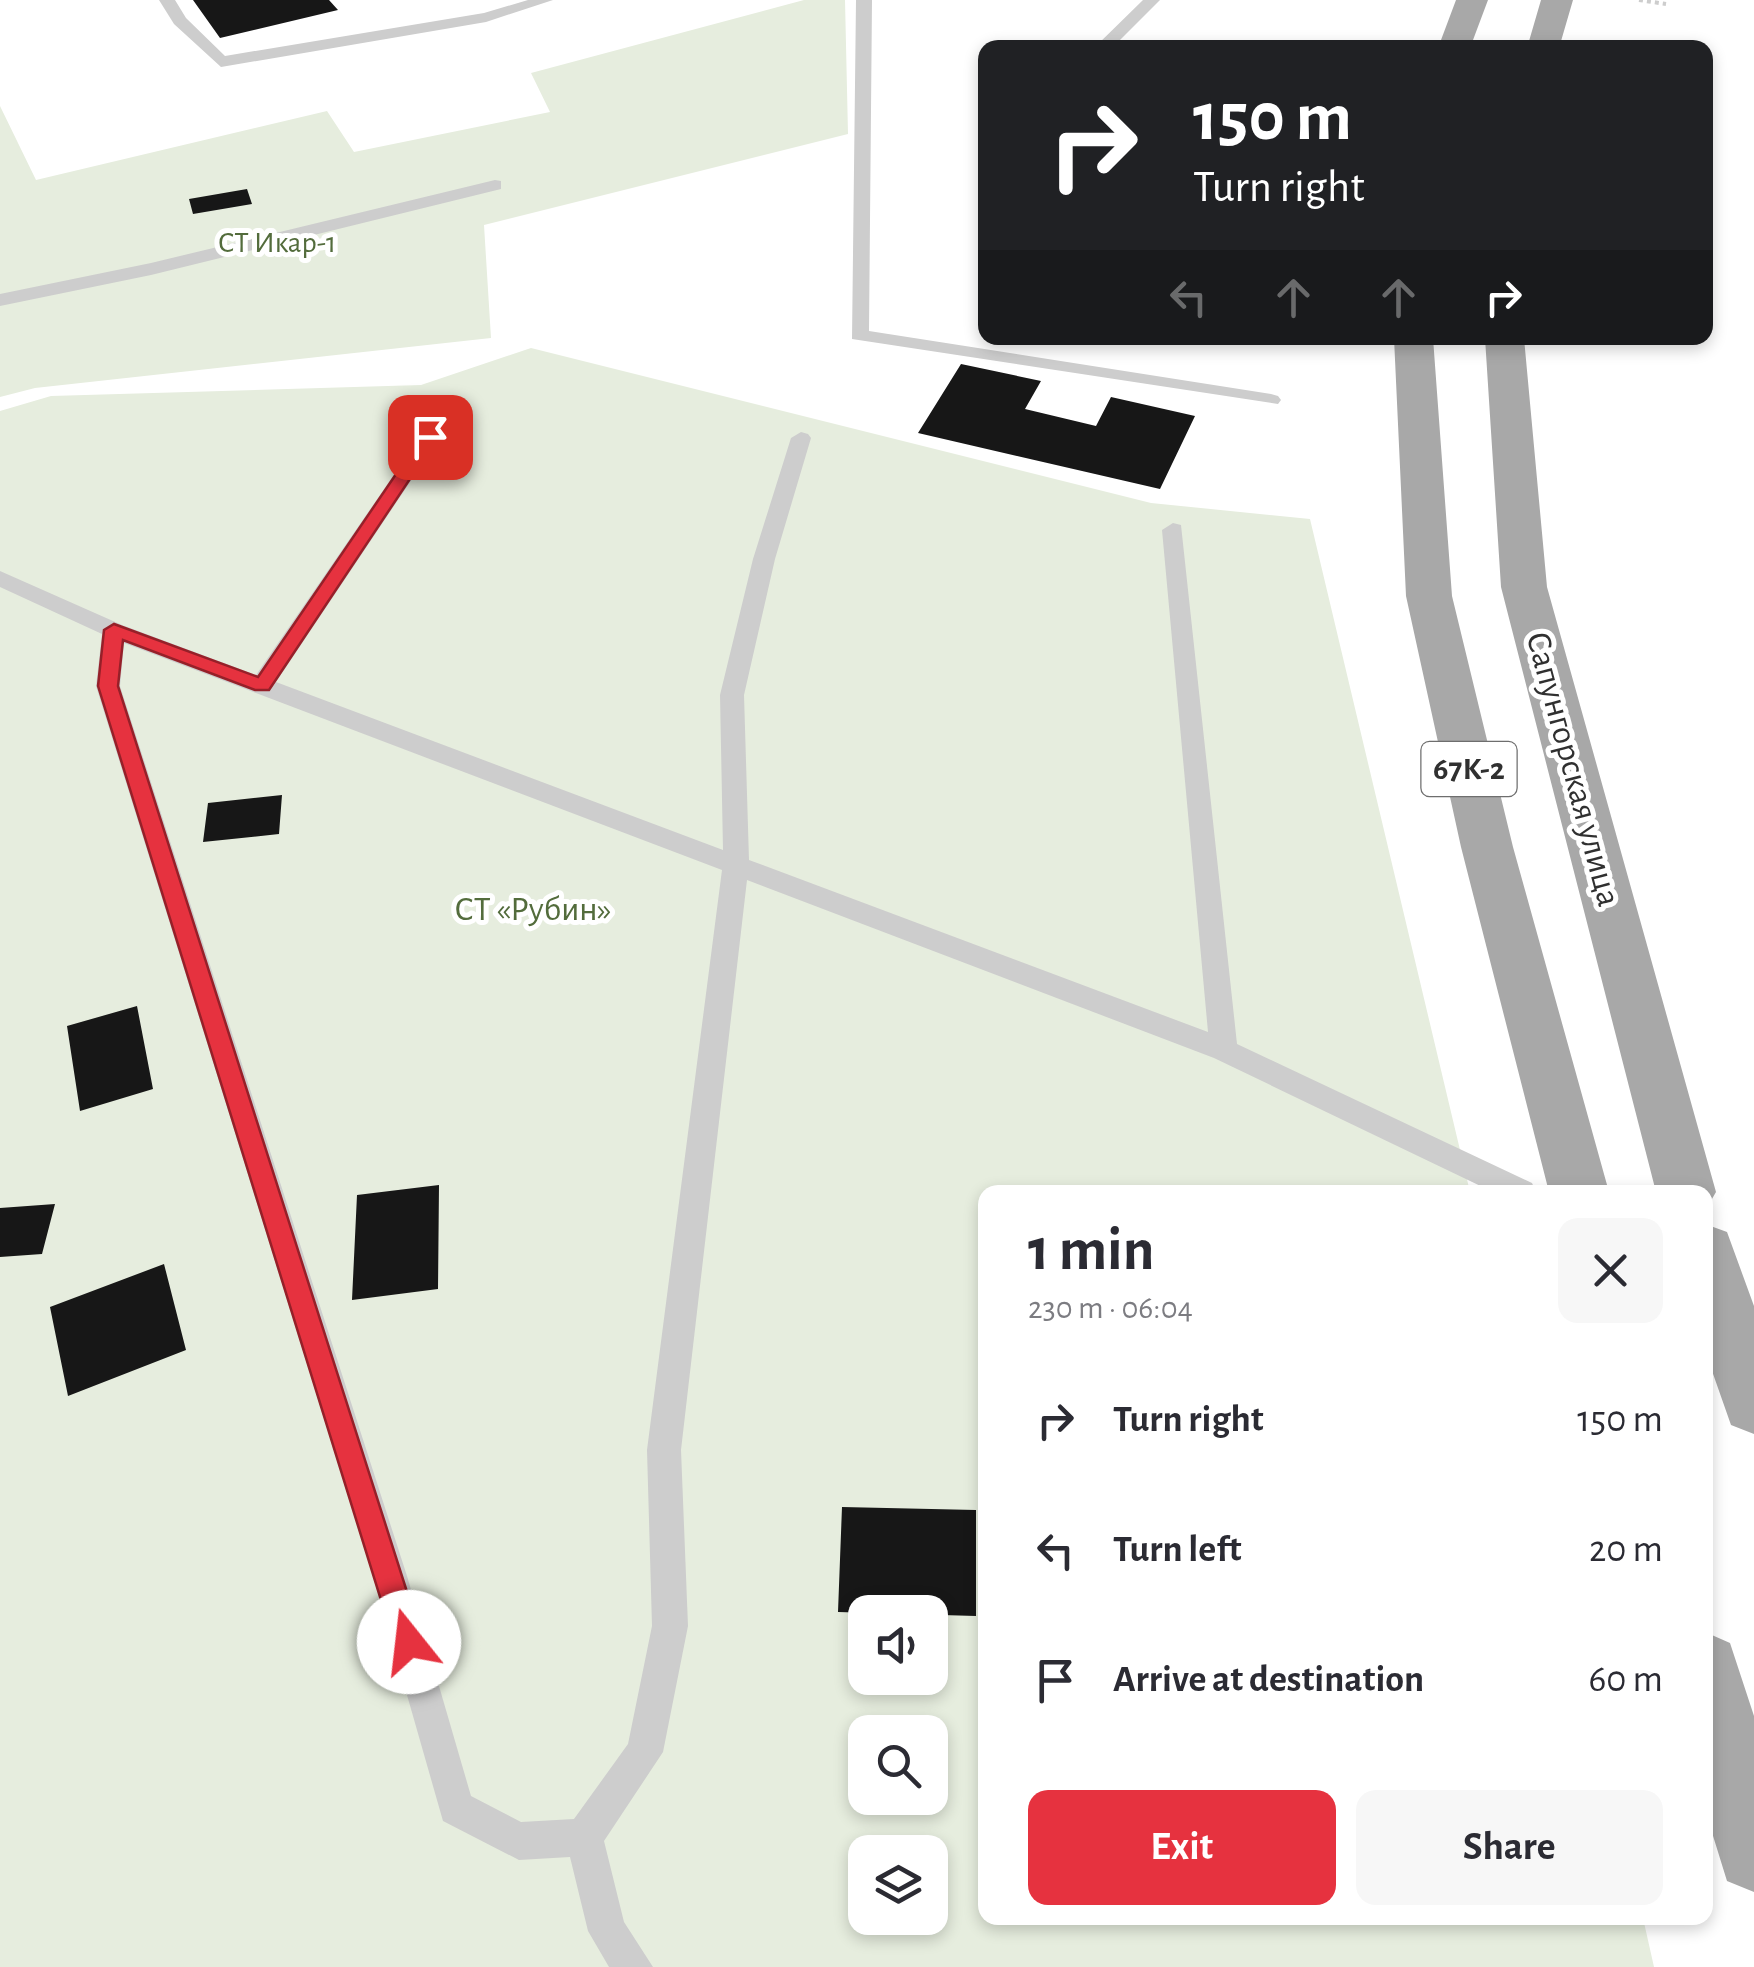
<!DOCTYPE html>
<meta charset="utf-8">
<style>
body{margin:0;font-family:"Alegreya Sans",sans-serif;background:#f7f7f7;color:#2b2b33;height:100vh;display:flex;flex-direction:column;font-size:38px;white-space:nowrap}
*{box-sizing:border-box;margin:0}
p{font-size:32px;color:#7c7c81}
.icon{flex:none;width:55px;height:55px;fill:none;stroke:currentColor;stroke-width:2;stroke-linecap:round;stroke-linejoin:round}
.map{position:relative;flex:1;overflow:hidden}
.side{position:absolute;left:978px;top:1185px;width:735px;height:740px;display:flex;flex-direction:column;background:#fff;border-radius:20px;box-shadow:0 5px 15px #0003}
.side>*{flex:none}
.guide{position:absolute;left:978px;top:40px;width:735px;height:305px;border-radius:20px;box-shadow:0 5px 15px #0003;background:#202124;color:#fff;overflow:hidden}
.tools{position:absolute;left:848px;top:1595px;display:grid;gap:20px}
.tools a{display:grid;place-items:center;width:100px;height:100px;border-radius:20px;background:#fff;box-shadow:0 5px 15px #0003;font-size:50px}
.pin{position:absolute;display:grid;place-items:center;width:85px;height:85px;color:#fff;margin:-42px;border-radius:20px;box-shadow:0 5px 15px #0006}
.me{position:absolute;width:110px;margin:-55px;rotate:344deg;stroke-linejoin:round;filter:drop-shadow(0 0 8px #0008)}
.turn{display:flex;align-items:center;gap:35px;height:210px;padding:0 50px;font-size:45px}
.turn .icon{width:130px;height:130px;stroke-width:2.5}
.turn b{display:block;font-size:70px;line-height:85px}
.lanes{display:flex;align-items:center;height:95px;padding:0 50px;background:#0003;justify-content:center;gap:50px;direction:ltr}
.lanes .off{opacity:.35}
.round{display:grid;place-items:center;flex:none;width:105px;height:105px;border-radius:20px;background:#f7f7f7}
.headline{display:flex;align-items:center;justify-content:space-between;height:170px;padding:0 50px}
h1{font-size:60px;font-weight:700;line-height:75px}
.cta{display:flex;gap:20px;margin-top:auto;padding:20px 50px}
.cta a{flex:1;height:115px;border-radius:20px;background:#e6323f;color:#fff;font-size:40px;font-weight:700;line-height:115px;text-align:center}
.cta a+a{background:#f7f7f7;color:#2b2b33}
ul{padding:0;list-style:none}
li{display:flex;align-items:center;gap:30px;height:130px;padding:0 50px}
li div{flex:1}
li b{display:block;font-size:38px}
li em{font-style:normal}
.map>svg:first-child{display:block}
.green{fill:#e6edde;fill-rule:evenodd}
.building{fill:#171717}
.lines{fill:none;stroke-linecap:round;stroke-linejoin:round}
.path{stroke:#cdcdcd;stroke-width:4;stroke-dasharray:4 4;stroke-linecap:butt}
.service{fill:#cdcdcd;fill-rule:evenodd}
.primary{fill:#a8a8a8;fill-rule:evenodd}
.route{fill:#e6323f;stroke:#962029;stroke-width:2.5}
.labels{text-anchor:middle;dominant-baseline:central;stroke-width:10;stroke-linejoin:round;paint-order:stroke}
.far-park-label{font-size:30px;fill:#536c3c;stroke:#fff}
.shield{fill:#fff;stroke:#6e6e6e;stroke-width:2.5}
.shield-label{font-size:32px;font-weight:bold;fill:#303030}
.street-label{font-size:35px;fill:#303030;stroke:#fff}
.park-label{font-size:35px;fill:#536c3c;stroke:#fff}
</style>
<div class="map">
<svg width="1754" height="1967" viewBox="0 0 1754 1967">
<rect width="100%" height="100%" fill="#fff"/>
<path class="green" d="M804,0H845L848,134L484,225L491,338L35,388L0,397V106L36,180L327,111L354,152L550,112L531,73Z
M531,348L1151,503L1310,519L1470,1192H985V1918H1643L1654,1967H0V411L51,396L421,385ZM865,1612H930V1678H865ZM865,1732H930V1798H865ZM865,1852H930V1918H865Z"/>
<path class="building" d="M193,0H329L338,10L220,38Z
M247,189L252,204L193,214L189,199Z
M961,364L1041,381L1025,409L1096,426L1111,397L1195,416L1160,489L918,433Z
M282,795L279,834L203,842L208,803Z
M137,1006L153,1089L80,1111L67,1026Z
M439,1185L438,1289L352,1300L357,1195Z
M55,1204L42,1254L0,1257V1208Z
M164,1264L186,1350L68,1396L50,1307Z
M842,1507L976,1510V1616L838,1612Z"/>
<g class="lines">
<path class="path" d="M1639,0L1666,4"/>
<path class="service" d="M159,0H175L186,18L225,56L484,13L528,0H553L486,22L221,67L174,24Z
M856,0H872L869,331L1271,394L1278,396L1281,400L1278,404L852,339Z
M1143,0H1160L1112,48H1094Z
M495,180L501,181V189L151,275L0,306V294L151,263Z
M451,400L461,406L276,682L723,850L720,695L753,559L791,438L801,432L808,434L811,438L775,559L744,695L749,860L1208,1032L1162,530L1173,523L1181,525L1237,1044L1532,1183L1536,1192H1493L1214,1058L747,880L681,1450L688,1626L663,1752L604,1841L624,1922L653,1967H609L588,1931L570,1857L519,1860L443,1821L373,1576L96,686L102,634L0,587V571L122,625L256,675L444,402ZM124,643L722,870L647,1450L652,1626L628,1744L574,1819L521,1822L471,1796L407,1576L120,686Z"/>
<path class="primary" d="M1456,0H1488L1470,48H1438Z
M1541,0H1573L1559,48H1527Z
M1394,338H1433L1452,596L1513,847L1609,1192H1549L1461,847L1406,596Z
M1485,338H1524L1547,587L1716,1192L1705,1211V1192H1656L1501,587Z
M1705,1224L1727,1232L1754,1306V1434L1731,1425L1705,1351Z
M1705,1632L1730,1643L1754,1716V1892L1727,1881L1705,1810Z"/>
</g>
<path class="route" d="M430,432L438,437L269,690H255L123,640L118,686L423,1642L419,1652L409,1656L398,1652L394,1642L98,686L104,630L114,624L258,677L424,433Z"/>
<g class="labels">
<g class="far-park-label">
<text x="277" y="243">СТ Икар-1</text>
</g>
<rect class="shield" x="1421.5" y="742" width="95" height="54" rx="8"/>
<g class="shield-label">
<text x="1469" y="769">67К-2</text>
</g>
<g class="street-label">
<text transform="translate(1573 769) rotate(75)">Сапунгорская улица</text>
</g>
<g class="park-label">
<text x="533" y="909">СТ «Рубин»</text>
</g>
</g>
</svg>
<div class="tools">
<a><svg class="icon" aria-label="sound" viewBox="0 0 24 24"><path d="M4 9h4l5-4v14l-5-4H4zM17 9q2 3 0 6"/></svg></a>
<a><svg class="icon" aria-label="search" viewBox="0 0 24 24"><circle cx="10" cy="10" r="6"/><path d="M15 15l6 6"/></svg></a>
<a><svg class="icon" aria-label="layers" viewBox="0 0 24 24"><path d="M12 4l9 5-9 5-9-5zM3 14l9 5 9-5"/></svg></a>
</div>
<div class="pin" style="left:430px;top:437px;background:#d93025"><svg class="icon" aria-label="arrive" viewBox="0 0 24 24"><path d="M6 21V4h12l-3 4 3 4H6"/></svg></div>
<svg class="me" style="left:409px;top:1642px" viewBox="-20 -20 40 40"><circle r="19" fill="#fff"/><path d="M0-13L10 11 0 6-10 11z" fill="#e6323f"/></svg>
<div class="guide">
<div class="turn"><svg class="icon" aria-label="right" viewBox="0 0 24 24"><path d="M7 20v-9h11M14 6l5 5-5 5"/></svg><div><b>150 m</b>Turn right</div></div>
<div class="lanes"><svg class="icon off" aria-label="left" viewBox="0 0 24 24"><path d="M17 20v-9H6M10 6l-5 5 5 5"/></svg><svg class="icon off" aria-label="ahead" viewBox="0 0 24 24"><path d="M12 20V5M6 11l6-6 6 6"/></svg><svg class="icon off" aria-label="ahead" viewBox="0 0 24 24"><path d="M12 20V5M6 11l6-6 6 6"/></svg><svg class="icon" aria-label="right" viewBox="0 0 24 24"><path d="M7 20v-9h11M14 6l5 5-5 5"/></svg></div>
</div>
<section class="side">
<div class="headline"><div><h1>1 min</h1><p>230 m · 06:04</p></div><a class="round"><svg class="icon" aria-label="close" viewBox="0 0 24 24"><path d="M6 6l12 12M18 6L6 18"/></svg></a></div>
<ul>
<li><svg class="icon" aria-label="right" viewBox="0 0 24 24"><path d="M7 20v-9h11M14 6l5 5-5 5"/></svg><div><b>Turn right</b></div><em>150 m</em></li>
<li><svg class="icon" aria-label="left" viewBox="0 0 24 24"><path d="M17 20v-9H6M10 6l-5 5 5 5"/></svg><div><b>Turn left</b></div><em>20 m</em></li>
<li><svg class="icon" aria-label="arrive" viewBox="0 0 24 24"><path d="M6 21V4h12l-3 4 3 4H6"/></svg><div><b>Arrive at destination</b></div><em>60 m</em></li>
</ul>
<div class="cta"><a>Exit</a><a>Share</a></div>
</section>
</div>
